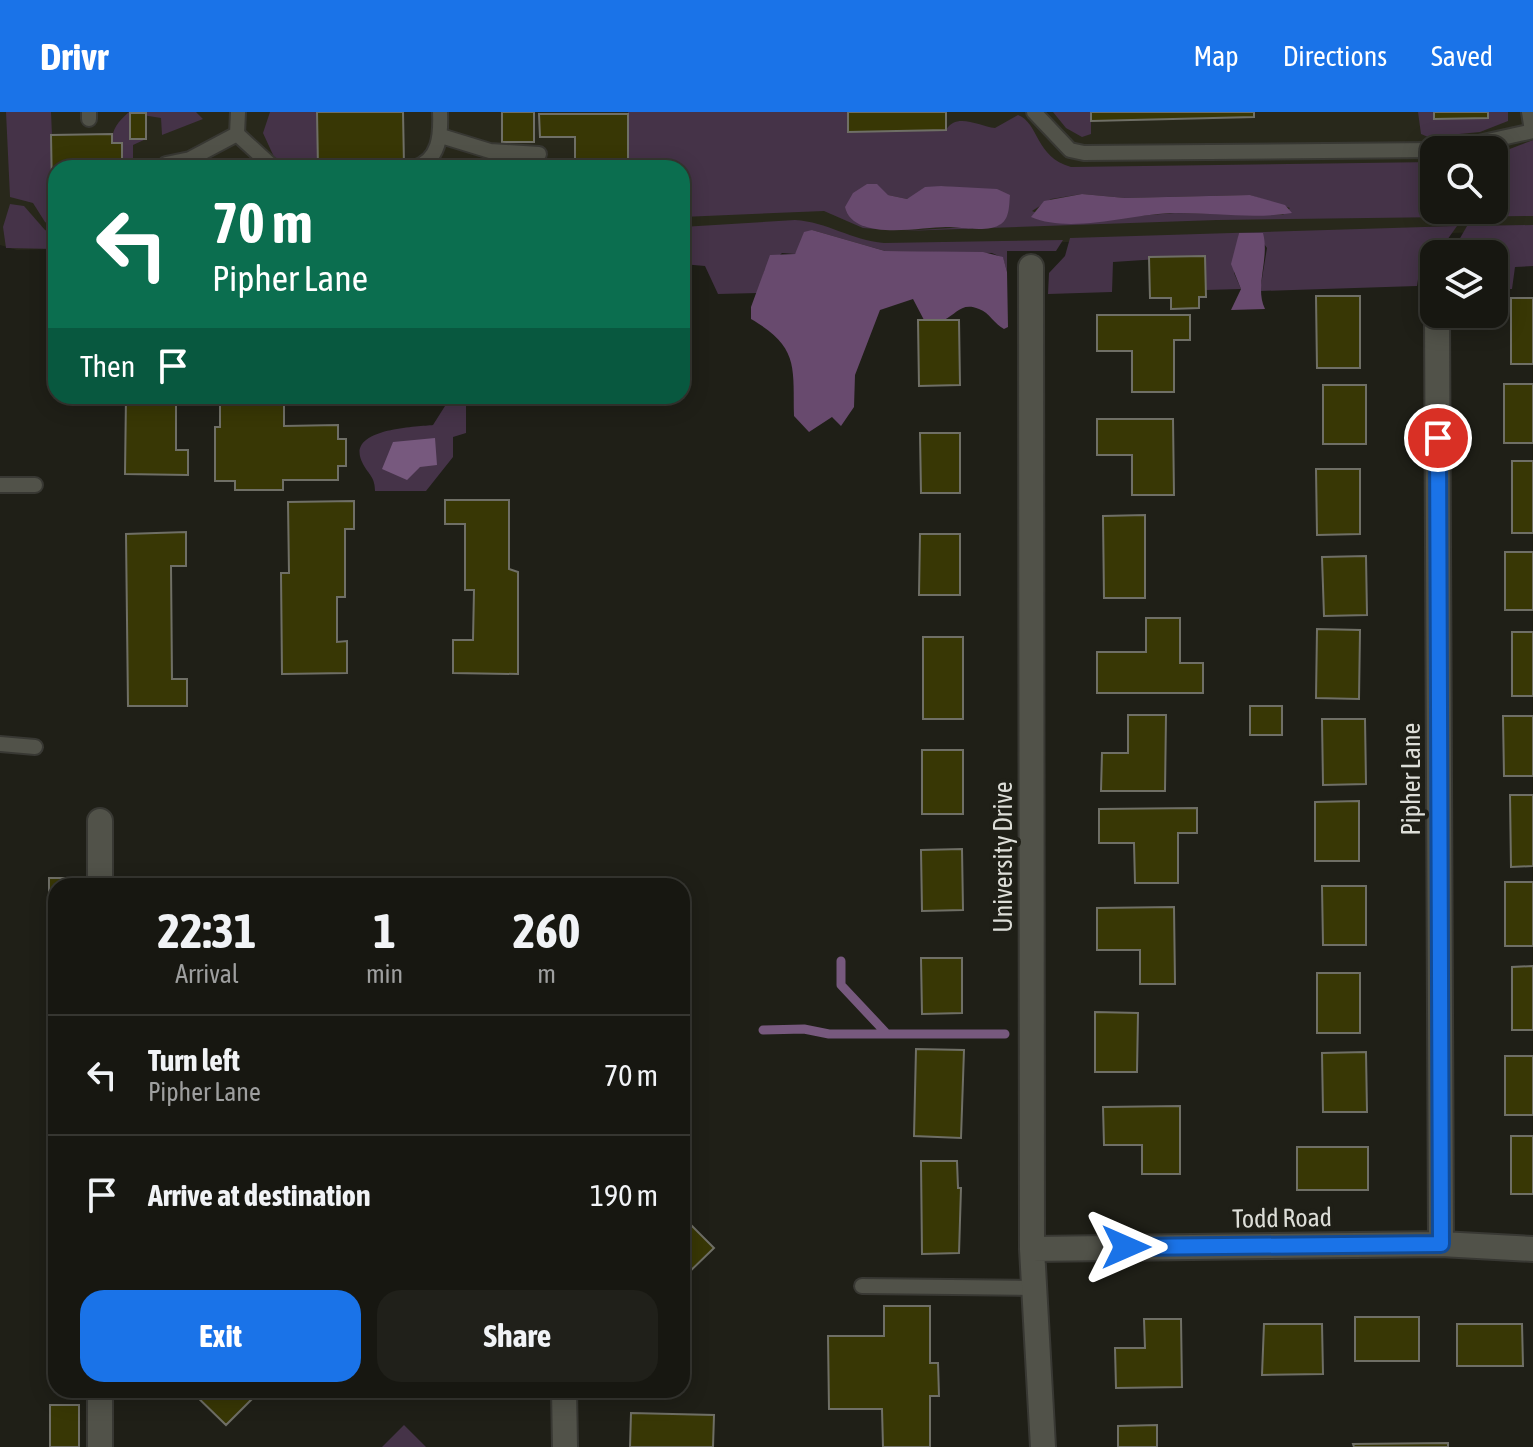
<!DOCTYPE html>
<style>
body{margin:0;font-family:"Asap Condensed",sans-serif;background:#20201a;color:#f1f3f6;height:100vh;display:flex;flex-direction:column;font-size:30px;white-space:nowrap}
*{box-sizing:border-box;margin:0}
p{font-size:26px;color:#9e9f9f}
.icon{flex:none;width:44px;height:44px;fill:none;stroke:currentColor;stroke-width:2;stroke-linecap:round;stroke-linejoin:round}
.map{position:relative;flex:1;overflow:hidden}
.drawer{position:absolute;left:48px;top:766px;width:642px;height:520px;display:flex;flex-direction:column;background:#171711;border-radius:24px;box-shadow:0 4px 20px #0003,0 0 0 2px #363631}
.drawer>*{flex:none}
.hud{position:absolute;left:48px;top:48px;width:642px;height:244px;border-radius:24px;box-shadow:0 4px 20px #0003,0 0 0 2px #363631;background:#0b6e4f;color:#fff;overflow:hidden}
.controls{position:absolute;left:1420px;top:24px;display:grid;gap:16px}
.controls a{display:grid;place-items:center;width:88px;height:88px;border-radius:16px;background:#171711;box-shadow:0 4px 20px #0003,0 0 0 2px #363631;font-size:40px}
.pin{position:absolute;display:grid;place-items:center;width:68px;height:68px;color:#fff;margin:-34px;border:4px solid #fff;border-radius:50%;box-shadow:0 2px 8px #0007}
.me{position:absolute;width:88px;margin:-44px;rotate:90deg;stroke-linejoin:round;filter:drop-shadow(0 0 6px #0008)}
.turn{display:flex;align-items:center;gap:28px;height:168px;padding:0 32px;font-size:36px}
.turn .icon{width:104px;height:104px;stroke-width:2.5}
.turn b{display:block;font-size:56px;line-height:68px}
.then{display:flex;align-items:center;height:76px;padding:0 32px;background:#0003;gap:16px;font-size:30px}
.eta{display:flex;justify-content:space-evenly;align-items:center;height:136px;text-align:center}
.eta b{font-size:48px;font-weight:700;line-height:56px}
.cta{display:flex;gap:16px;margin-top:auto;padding:16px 32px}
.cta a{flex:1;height:92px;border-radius:24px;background:#1a73e8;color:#fff;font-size:32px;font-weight:700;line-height:92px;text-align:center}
.cta a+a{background:#20201a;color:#f1f3f6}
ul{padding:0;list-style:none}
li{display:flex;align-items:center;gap:24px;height:120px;padding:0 32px;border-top:2px solid #363631}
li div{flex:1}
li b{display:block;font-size:30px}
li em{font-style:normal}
header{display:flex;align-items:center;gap:48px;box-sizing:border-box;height:112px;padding:0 40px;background:#1a73e8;color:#fff}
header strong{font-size:38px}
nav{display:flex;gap:44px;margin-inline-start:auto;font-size:28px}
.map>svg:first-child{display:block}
.built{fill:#28281b;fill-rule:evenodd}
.green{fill:#453348;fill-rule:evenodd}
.forest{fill:#684a6e}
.water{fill:#77597e}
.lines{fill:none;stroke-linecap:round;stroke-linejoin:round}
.stream{stroke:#77597e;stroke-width:9}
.building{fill:#383705;stroke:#6f6f66;stroke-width:2}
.service-casing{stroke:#383833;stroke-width:18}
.minor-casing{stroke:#383833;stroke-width:28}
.service{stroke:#515249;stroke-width:14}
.minor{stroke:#515249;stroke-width:24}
.route-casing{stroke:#114b97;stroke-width:20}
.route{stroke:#1a73e8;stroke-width:14}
.labels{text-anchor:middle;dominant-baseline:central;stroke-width:8;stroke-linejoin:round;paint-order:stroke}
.street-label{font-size:26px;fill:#ddded8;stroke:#1f1f17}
</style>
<header>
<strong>Drivr</strong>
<nav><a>Map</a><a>Directions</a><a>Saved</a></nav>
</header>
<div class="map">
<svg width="1533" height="1335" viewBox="0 0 1533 1335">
<rect width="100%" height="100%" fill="#1f1f17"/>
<path class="built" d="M0,0H1533V119L819,136L682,129V56H56V137L17,138L0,133ZM1434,38H1494V98H1434Z"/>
<path class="green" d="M6,0H51L56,117L45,110L33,91L10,85Z
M129,0H196L203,7L162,23L161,6L130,1V27H146L133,33V56H94L122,55V32L112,31C112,16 118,10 129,0Z
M270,0H317L318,55H294L274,45L263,21Z
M628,0H848L946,18C956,0 979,14 995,16L1018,3C1039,11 1035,45 1071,55L1434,50V98H1494V43L1533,28V104L1217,108L903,119L1000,113L981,78L941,74L907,87L888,83L863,114L890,118L863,116L824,99L682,105V56H444L458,50L551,55L628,50ZM1082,82L1125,86L1250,83L1290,96L1283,103L1175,101L1058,110L1032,99L1051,87Z
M1053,0H1091V22L1082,25L1066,16Z
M1418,0H1434L1435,7L1487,6L1488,0H1508V9L1480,20L1428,25L1421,22Z
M10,92L24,94L45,118L56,123V137L6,136L3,115Z
M795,108C827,110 851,128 884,131L1063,128L1056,139H1007V160L1003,146L992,141L885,139L812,118L795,142L782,141L765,157L758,181L718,182L705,154L682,152V115Z
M1533,113V154L1515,155L1512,177H1494V142H1451L1467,114Z
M1457,114L1440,138L1426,137L1422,141L1417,174L1260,179L1267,136L1256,121H1239L1234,161L1241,177L1206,178L1205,144L1113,150L1112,180L1048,182L1049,161L1065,144L1070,126Z
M445,294H466V321L453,325V345L426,379H375C375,365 369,363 363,352C343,316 416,315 433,313Z
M404,1313L426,1335H382Z"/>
<path class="forest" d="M867,72H877L888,83L907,87L925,75L941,74L997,77L1010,83C1009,92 1010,106 1001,112C988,121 962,115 946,115C921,115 853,130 845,95L853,81Z
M1082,82L1125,86L1250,83L1285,93L1292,101C1255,107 1216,101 1179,101C1135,100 1073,123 1031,105L1044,89Z
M812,118L885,139L983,140L1003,145L1007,160L1008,215L1004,217C994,212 990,201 979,197C961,190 957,202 944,208C940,210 928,208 924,208L913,187L880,198L855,263L854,295L841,314L832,305L809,320L794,304C793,254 799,235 751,207V195L770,143L795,142L804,120Z
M1239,121H1263C1270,147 1254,174 1265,197L1231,198L1241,177L1231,152Z"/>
<path class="water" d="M435,326L437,353L420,355L407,368L382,357L393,330Z"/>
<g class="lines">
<path class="stream" d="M841,849V873L887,922
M763,918L804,917L829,922H1005"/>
</g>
<path class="building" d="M317,0H403L404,53L318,55Z
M502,0H534V30H502Z
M848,0H946V18L848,20Z
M1091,0H1254V5L1091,9Z
M1434,0H1488V6L1434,7Z
M130,1H146V27H130Z
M539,2H628V50L575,51V25H540Z
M112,22V31H122V55L56,56V80H52L51,23Z
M1205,144L1206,185H1199V196L1171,197V186H1150L1149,145Z
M1316,184H1360V256H1317Z
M1511,186H1533V252H1511Z
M1097,203H1190V228H1174V280H1132V239H1097Z
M918,208H959L960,273L919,274Z
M1504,272H1533V331H1504Z
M1323,273H1366V332H1323Z
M126,284H176V338H188V363L125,362Z
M220,284H291V290H284V314L338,313V327H346V354H338V368H283V378H235V369H215V315H220Z
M1097,307H1173L1174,383H1132V343H1097Z
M920,321H960V381H921Z
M1512,349H1533V421H1512Z
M1316,357H1360V422L1317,423Z
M445,388H509V457L518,460V562L453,561V528H473L474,478H465V412H445Z
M354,389V417H345V485H337V530L347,529V561L282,562L281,461H289L288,390Z
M1145,403V486H1104L1103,404Z
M186,420V454H171L172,567H187V594H128L126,422Z
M920,422H960V483H919Z
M1505,440H1533V498H1505Z
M1366,444L1367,503L1324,504L1322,445Z
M1146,506H1180V551H1203V581H1097V540H1146Z
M1317,517L1360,518L1359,587L1316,586Z
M1512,520H1533V584H1512Z
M923,525H963V607H923Z
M1250,594H1282V623H1250Z
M1128,603H1166L1165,679H1101L1102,641H1128Z
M1503,604H1533V664H1504Z
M1322,607H1365L1366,672L1323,673Z
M922,638H963V702H922Z
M1510,683H1533V754L1511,755Z
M1359,689V749H1315V690Z
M1197,696V721H1178V771H1135L1134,731H1099V697Z
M962,737L963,798L922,799L921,738Z
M49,766H74V774H56V858H49Z
M1505,770H1533V834H1505Z
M1322,774H1366V833H1323Z
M1174,795L1175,872H1140V838H1097V796Z
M921,846H962V901L922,902Z
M1533,854V918H1512V855Z
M1317,861H1360V921H1317Z
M1095,900L1138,901L1137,960H1095Z
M49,929H56V1039H50Z
M916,937L964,938L961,1026L914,1024Z
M1366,940L1367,1000H1323L1322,941Z
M1505,944H1533V1003H1505Z
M1180,994V1062H1142V1033H1104L1103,995Z
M1511,1024H1533V1082H1511Z
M1297,1035H1368V1078H1297Z
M921,1049H957L958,1076H961L959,1141L922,1142Z
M682,1104L714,1136L682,1167Z
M49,1111H56V1220H49Z
M884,1194H930V1251H938L939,1284H930V1335H883L882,1297H829L828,1224H884Z
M1355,1205H1419V1249H1355Z
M1144,1207H1181L1182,1275L1116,1276L1115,1236H1145Z
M1264,1212H1322L1323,1262L1262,1263Z
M1457,1212H1522L1523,1254H1457Z
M190,1278H261L226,1313Z
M50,1293H79V1335H50Z
M631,1301L714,1303L713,1335H630Z
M1157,1313V1335H1118V1314Z
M1448,1331V1335H1354L1353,1332Z"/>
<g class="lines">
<defs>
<path id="service" d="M89,0V7
M1034,0L1070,38L1084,41L1434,38
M1529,0L1532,19
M237,22L274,56
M237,22L238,0
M441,24L490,39L539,42
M1447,38L1533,19
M166,52L190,47L237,22
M414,56C440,48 441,23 440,0
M0,373H35
M0,632L35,635
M862,1174L1033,1176"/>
<path id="minor" d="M1031,155L1032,1137L1043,1335
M1437,202L1441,1132
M100,709V774
M1032,1137L1441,1132L1533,1137
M564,1278L565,1335
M100,1335V1278"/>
</defs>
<use href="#service" class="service-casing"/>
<use href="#minor" class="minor-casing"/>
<use href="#service" class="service"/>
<use href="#minor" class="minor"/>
</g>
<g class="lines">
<defs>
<path id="route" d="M1126,1135L1441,1132L1438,326"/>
</defs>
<use href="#route" class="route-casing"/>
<use href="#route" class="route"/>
</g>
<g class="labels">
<g class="street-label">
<text transform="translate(1411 667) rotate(-90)">Pipher Lane</text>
<text transform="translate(1003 745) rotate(-90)">University Drive</text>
<text transform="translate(1282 1106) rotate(-1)">Todd Road</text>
</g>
</g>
</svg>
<div class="controls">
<a><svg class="icon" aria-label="search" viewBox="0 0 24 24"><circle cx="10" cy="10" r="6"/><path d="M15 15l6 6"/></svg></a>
<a><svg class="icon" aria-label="layers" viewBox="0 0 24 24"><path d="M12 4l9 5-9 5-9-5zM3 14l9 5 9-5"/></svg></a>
</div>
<div class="pin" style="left:1438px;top:326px;background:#d93025"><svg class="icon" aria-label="arrive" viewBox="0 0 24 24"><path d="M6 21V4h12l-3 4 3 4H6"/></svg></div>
<svg class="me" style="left:1126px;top:1135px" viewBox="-20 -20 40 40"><path d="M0-17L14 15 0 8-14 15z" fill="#1a73e8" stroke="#fff" stroke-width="4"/></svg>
<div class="hud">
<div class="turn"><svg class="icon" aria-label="left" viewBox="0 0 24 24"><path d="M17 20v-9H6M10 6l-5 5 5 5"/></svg><div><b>70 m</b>Pipher Lane</div></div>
<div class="then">Then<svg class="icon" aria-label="arrive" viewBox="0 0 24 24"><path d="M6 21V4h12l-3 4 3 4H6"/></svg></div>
</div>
<section class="drawer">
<div class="eta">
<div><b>22:31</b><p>Arrival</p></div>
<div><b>1</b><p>min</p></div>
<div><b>260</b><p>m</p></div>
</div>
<ul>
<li><svg class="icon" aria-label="left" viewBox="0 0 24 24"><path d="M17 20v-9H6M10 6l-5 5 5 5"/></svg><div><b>Turn left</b><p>Pipher Lane</p></div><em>70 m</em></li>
<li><svg class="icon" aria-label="arrive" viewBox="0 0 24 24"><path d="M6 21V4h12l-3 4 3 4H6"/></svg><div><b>Arrive at destination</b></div><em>190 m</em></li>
</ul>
<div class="cta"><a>Exit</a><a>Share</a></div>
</section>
</div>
